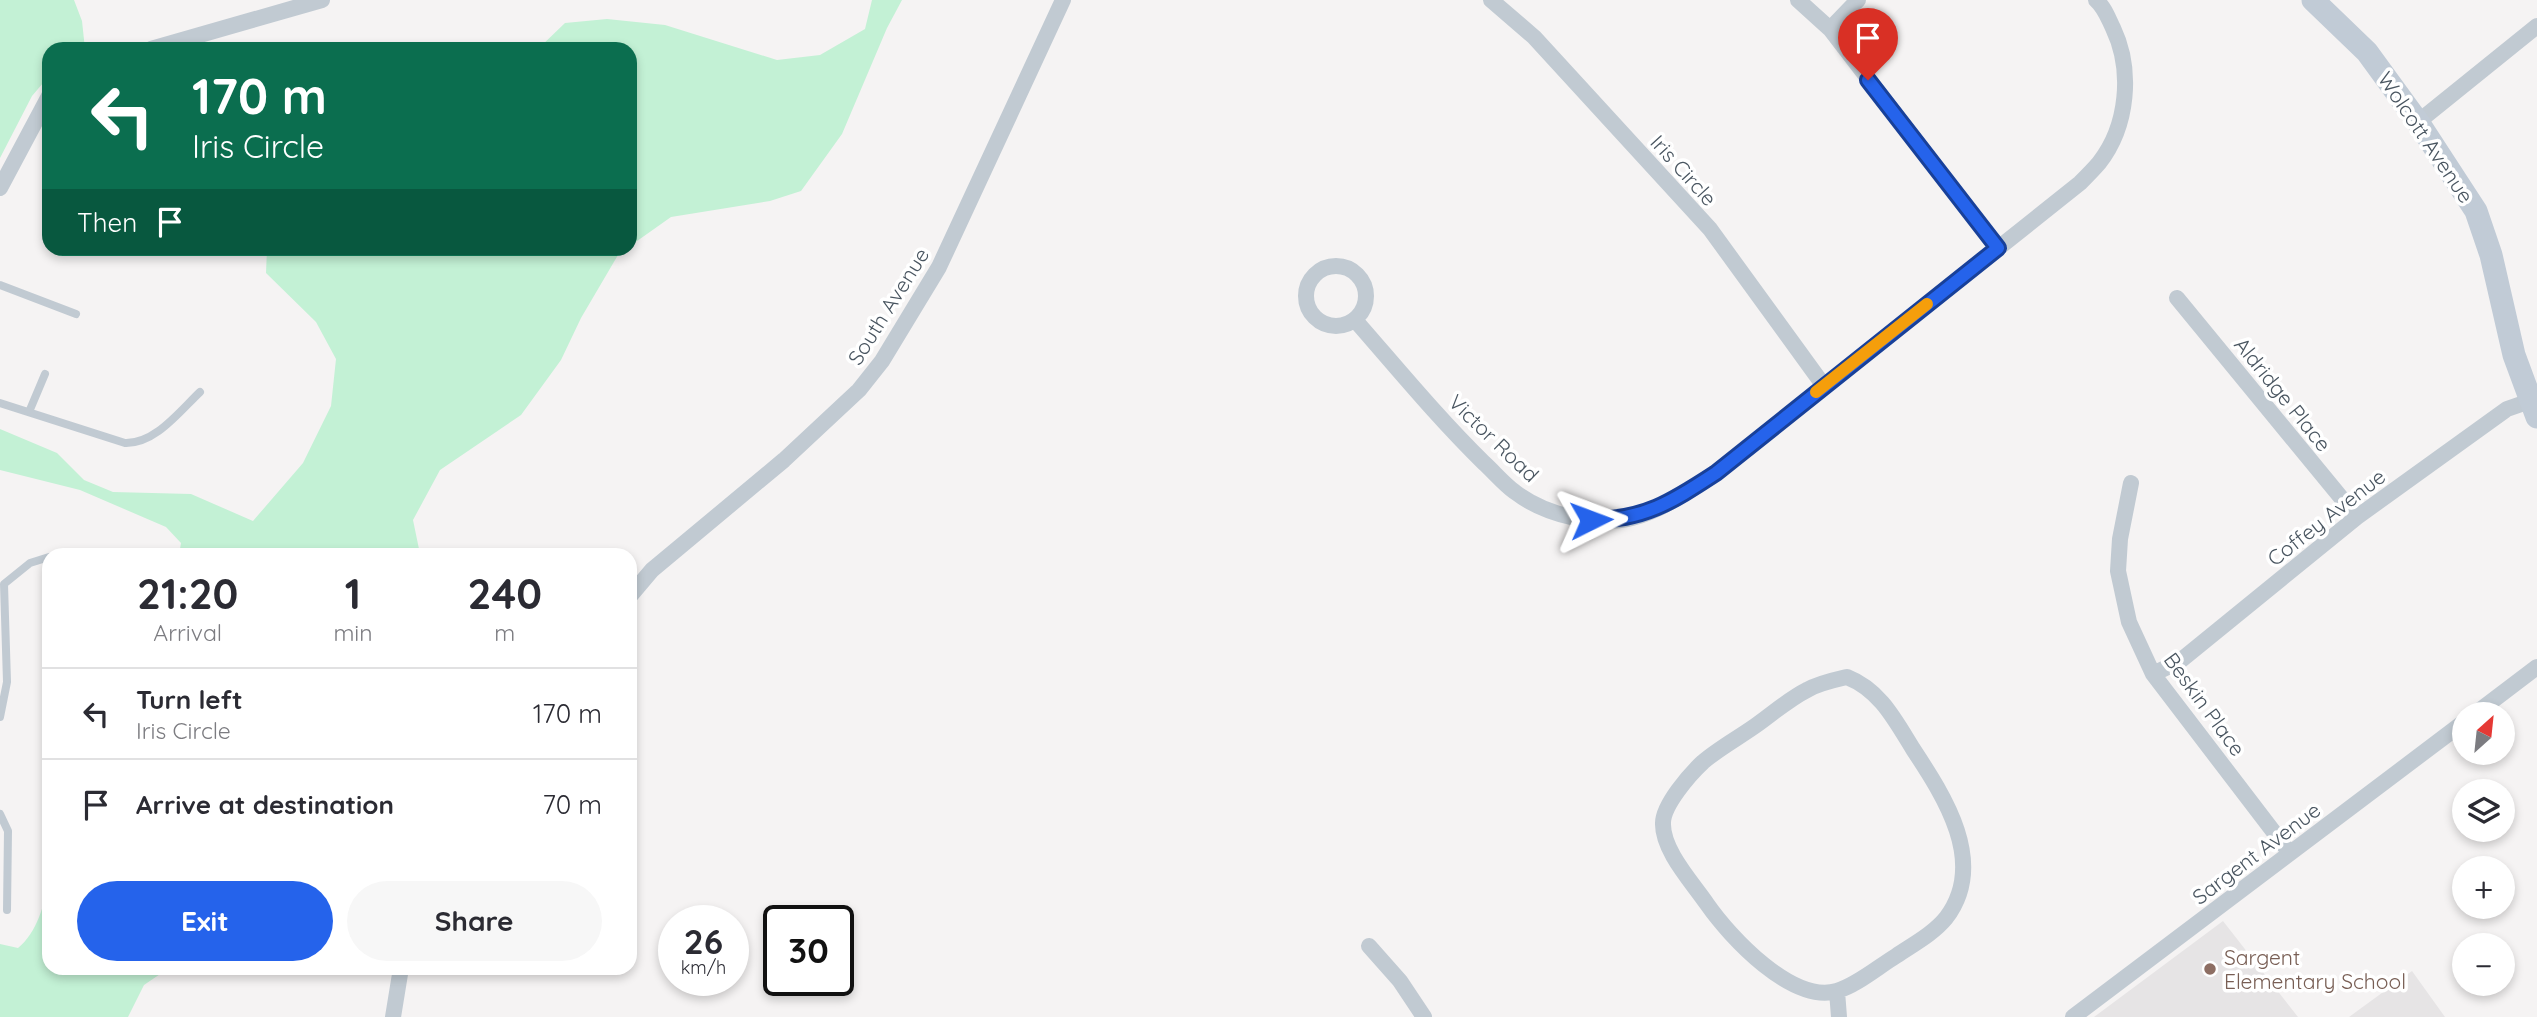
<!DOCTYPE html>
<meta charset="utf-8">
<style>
body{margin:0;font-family:Quicksand,sans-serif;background:#f7f7f7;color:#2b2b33;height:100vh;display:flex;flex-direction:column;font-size:26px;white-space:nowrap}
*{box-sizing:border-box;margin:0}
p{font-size:23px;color:#7c7c81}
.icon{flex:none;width:38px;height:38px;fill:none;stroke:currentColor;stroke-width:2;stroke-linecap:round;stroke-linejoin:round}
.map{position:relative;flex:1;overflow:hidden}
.details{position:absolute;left:42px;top:548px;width:595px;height:427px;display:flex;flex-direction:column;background:#fff;border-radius:21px;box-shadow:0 4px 10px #0003}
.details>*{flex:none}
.guide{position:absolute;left:42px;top:42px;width:595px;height:214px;border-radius:21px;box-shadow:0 4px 10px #0003;background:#0b6e4f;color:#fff;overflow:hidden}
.needle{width:46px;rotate:27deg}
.fabs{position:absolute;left:2452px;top:702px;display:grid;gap:14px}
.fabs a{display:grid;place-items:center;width:63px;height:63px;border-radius:50%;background:#fff;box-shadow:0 4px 10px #0003;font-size:35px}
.speed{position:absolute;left:658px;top:905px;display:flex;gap:14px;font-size:35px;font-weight:700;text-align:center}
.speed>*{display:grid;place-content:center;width:91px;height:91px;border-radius:50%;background:#fff;box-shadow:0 4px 10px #0003;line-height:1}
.speed small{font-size:18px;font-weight:400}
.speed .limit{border:4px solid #111;border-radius:10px;background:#fff;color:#111}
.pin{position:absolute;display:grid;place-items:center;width:60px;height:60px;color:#fff;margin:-72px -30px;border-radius:50% 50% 50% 0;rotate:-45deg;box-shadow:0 0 7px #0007}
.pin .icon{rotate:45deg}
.me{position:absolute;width:77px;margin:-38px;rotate:87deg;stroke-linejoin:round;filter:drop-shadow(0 0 5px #0008)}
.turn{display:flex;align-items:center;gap:24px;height:147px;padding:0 35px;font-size:32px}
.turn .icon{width:91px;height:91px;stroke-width:2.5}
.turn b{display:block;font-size:49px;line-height:60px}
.then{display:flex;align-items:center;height:66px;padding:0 35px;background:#0003;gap:14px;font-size:26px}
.eta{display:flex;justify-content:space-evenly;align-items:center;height:119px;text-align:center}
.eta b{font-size:42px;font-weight:800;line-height:49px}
.button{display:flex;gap:14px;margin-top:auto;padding:14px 35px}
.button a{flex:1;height:80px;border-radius:42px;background:#2563eb;color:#fff;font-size:28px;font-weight:800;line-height:80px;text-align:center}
.button a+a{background:#f7f7f7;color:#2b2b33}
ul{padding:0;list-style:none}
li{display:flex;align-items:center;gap:21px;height:91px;padding:0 35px;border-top:2px solid #e1e1e2}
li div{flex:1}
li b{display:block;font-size:26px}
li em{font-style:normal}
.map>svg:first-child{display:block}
.education{fill:#e6e4e5}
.green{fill:#c3f1d5}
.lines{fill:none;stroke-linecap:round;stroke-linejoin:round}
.service{stroke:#c1cad2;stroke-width:8}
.minor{stroke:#c1cad2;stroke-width:16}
.secondary{stroke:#c1cbd6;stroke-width:23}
.route-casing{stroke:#184099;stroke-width:18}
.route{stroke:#2563eb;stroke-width:12}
.slow{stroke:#f59e0b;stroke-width:12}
.education-dot{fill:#8d6e63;stroke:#fff;stroke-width:2.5}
.labels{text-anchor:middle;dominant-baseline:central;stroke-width:7;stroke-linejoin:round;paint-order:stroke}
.street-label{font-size:21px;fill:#4a5661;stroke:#fff}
.education-label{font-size:21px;fill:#785e54;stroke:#fff;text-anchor:start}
</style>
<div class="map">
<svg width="2537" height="1017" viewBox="0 0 2537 1017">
<rect width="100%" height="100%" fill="#f5f3f3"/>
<path class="education" d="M2223,921L2298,1017H2094Z
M2412,971L2445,1017H2349Z"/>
<path class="green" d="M0,0H74L82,21L85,49H49V76L32,96L0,158Z
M872,0H902L887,28L842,134L801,191L770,201L671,217L630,246V49H538L565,23L607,19L665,25L777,60L820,55L865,29Z
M267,249V248L627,249L618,255L581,318L561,360L521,415L440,470L413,520L419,549L423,555H179L181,543L166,527L80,490L0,470V429L57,453L84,480L113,492L191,494L253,521L303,463L331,406L336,359L316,322L266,273Z
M49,879V968H169L144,985L128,1017H0V944L18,948C37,933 45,903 49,879Z"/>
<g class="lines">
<path class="service" d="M0,285L76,314
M0,403L125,443C155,444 179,412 200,392
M29,412L45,374
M0,717L7,682L4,584L30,563L49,557
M0,814L8,831L7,910"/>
<path class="minor" d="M1491,0L1534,37L1710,229L1824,386
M1798,0L1830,29L1998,248
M1830,29L1858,0
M151,49L322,0
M2418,122L2537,26
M0,188L49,96
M1306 296a30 30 0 1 1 60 0a30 30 0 1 1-60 0Z
M2177,298L2357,517
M1355,320C1397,368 1438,418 1484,463C1494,472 1504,484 1515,492C1545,515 1595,527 1632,518C1663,510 1690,490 1716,473L2080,183C2086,177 2093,170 2099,163C2128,126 2133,70 2113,28C2108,18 2105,8 2096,0
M2131,483L2120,539L2118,571L2129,622L2153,674L2289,852
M630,596L652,570L784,460L859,390L882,361L939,267L1063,0
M2153,674L2180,661L2357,517L2507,409L2530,401
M1847,677C1880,690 1895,720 1913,749C1944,796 1988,863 1946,918C1933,934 1912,945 1896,956C1878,967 1857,985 1837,991C1792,1004 1730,937 1707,904C1692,882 1662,850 1663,823C1663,805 1690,774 1703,762C1718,749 1738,738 1755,726C1772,714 1789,699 1807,690C1819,683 1834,680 1847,677Z
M2475,714L2537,667
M1369,946L1400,981L1424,1017
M1837,991L1839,1017
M393,1017L401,968
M2073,1017L2464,722"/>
<path class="secondary" d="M2313,0L2367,52L2418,122L2476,211L2491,255L2514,355L2537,417"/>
</g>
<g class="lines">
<defs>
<path id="route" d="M1591,520C1645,520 1673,501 1716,473L1998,248L1868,80"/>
</defs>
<use href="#route" class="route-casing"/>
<use href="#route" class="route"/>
<path class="slow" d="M1816,392L1927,304"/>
</g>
<circle class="education-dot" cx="2210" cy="969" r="7"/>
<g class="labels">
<g class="street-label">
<text transform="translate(2426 137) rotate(56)">Wolcott Avenue</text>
<text transform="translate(1684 170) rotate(48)">Iris Circle</text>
<text transform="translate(888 306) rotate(-58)">South Avenue</text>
<text transform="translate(2283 394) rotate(51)">Aldridge Place</text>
<text transform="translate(1494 438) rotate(44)">Victor Road</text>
<text transform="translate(2326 517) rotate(-38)">Coffey Avenue</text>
<text transform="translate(2205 704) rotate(54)">Beskin Place</text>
<text transform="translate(2256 853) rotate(-37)">Sargent Avenue</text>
</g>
<g class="education-label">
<text x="2224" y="957">Sargent<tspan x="2224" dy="24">Elementary School</tspan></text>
</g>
</g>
</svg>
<div class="fabs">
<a><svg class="needle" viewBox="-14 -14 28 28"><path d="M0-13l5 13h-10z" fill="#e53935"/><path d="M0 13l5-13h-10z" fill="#7c7c81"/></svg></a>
<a><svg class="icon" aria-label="layers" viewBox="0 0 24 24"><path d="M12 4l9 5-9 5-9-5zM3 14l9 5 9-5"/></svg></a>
<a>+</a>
<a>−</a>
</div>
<div class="speed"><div>26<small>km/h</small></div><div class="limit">30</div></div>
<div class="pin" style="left:1868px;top:80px;background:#d93025"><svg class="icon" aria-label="arrive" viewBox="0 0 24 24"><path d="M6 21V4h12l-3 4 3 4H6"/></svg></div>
<svg class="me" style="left:1591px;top:520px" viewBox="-20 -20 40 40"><path d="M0-17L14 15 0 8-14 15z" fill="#2563eb" stroke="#fff" stroke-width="4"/></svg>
<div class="guide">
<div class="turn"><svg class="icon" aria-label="left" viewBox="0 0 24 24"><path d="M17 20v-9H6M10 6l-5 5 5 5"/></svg><div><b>170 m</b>Iris Circle</div></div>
<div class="then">Then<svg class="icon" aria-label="arrive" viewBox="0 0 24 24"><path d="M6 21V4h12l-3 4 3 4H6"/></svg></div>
</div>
<section class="details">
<div class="eta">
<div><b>21:20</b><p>Arrival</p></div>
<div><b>1</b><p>min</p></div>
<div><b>240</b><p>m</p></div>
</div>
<ul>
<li><svg class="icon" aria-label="left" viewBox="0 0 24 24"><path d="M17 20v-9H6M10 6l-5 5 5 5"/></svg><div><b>Turn left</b><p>Iris Circle</p></div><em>170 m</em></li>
<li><svg class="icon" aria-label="arrive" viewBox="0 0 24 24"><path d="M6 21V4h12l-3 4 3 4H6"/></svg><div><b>Arrive at destination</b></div><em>70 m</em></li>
</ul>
<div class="button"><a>Exit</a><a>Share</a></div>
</section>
</div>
